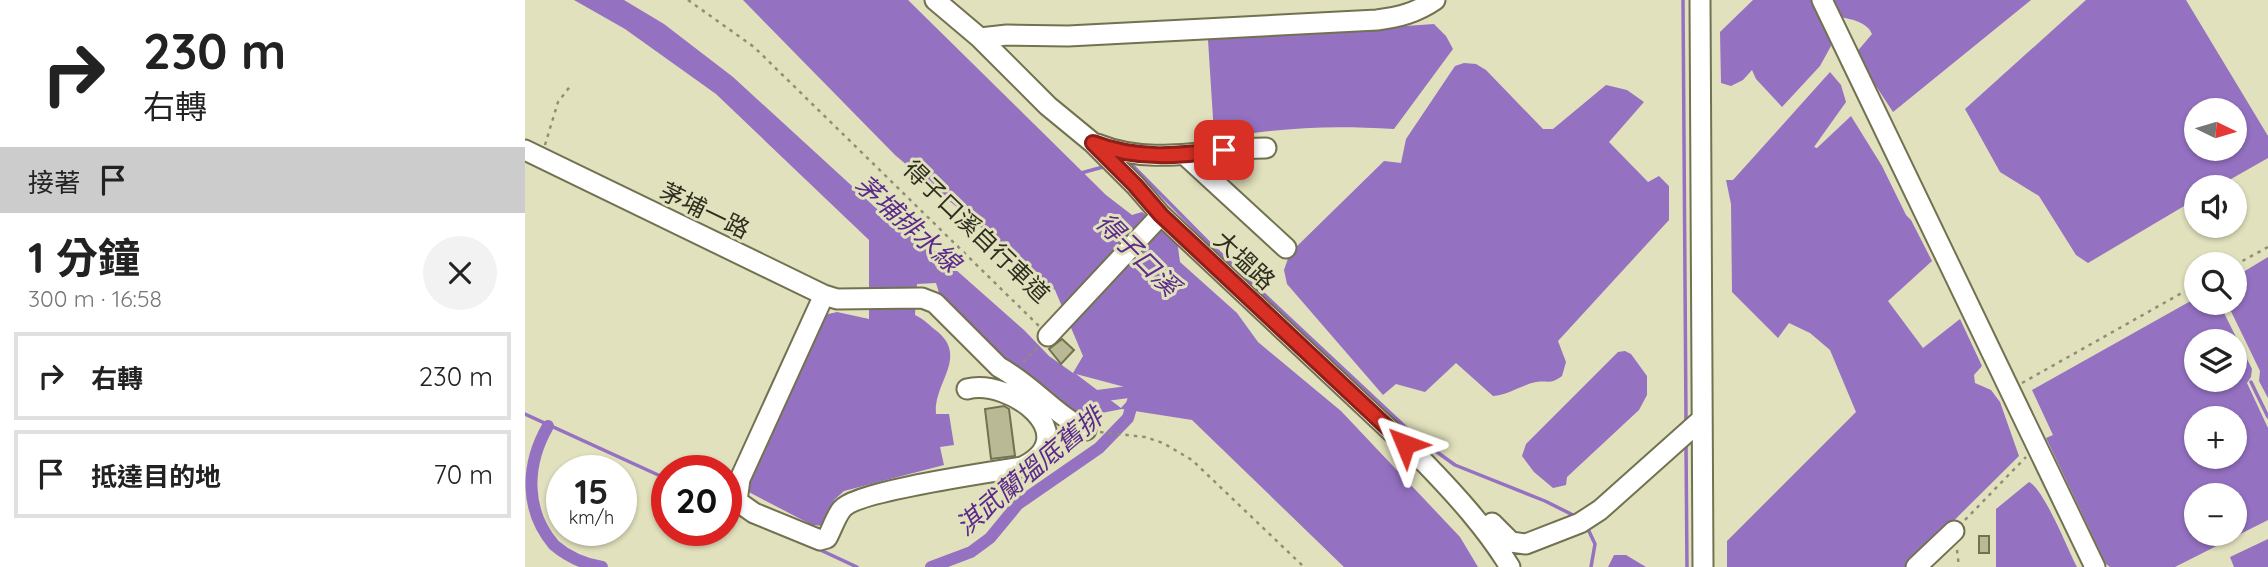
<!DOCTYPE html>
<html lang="zh-TW">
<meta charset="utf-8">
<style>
body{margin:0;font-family:Quicksand,"Noto Sans TC",sans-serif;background:#f2f2f2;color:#222;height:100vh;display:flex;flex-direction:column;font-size:26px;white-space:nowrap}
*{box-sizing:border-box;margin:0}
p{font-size:23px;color:#767676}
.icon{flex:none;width:38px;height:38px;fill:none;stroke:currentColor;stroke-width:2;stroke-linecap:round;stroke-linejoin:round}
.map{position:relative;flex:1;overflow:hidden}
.drawer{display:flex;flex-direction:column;background:#fff;width:525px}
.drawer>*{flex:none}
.hud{background:#fff;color:#222;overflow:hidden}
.needle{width:46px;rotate:95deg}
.fabs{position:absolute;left:1659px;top:98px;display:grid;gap:14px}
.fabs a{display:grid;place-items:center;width:63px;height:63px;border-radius:50%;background:#fff;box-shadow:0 2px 5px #0004;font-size:35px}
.speed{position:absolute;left:21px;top:455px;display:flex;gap:14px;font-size:35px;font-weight:700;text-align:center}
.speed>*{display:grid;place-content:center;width:91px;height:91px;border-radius:50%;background:#fff;box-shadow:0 2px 5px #0004;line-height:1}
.speed small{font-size:18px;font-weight:400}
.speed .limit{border:10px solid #d22;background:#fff;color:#111}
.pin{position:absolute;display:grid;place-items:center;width:60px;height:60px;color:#fff;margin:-30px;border-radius:14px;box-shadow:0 4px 10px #0006}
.me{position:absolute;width:77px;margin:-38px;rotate:314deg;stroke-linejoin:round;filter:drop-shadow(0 0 5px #0008)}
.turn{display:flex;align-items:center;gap:24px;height:147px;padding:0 28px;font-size:32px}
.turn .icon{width:91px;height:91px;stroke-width:2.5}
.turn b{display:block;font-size:49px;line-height:60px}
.then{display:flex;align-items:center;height:66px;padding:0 28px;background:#0003;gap:14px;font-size:26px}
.round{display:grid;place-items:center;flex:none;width:74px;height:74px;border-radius:37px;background:#f2f2f2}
.summary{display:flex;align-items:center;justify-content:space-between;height:119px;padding:0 28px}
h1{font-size:42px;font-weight:700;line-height:52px}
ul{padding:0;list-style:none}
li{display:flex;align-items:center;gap:21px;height:88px;margin:0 14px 10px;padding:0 14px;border:4px solid #e0e0e0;border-radius:0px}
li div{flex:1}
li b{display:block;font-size:26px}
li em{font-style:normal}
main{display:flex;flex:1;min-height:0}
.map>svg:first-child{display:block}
.water{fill:#9471c1;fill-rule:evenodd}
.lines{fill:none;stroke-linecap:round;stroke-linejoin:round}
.stream{stroke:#9471c1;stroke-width:3.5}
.canal{stroke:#9471c1;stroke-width:12}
.building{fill:#b9b996;stroke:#727150;stroke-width:2}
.minor-casing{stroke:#727251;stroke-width:23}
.path{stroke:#908f75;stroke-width:2.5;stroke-dasharray:3.5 5;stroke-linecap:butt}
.minor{stroke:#fff;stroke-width:19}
.route-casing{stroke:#8d1f18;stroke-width:18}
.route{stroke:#d93025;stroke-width:12}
.labels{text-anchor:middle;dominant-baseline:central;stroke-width:6;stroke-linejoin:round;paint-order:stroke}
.street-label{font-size:24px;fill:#2e2e20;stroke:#e2e1bd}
.water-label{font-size:26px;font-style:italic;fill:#5b2b8b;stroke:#e2e1bd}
</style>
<main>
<section class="drawer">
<div class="hud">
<div class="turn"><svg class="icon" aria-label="right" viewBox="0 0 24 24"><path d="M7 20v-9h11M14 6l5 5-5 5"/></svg><div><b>230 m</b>右轉</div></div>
<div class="then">接著<svg class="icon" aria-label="arrive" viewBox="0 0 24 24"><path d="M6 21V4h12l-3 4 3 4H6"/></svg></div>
</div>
<div class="summary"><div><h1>1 分鐘</h1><p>300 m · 16:58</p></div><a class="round"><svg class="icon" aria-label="close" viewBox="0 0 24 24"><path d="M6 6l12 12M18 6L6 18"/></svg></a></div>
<ul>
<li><svg class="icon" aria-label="right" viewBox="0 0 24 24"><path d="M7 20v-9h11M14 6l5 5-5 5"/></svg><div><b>右轉</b></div><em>230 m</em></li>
<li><svg class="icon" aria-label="arrive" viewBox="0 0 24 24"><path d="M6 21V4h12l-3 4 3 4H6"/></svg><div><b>抵達目的地</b></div><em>70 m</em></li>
</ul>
</section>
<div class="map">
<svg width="1743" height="567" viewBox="0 0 1743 567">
<rect width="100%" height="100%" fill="#e2e1bd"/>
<path class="water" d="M49,0H99L139,24L208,77L363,219L387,231L499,330L524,356L548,373L558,356L530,290L370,155L218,0H383L581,195L607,215L617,212L652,240L655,262L712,313L733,342L816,411L935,537L953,567H819L667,420L597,409L556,417L472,360L415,296L411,283L392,284L390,315C399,319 405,326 413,332C443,358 408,383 411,414H424L429,445L415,447L419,465L319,491L309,500L300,526L287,525L220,490L299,315L312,312L344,319V240L191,94L100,29ZM551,374L611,390V391L596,408Z
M1228,0H1286L1305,39L1306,46L1295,66L1257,107L1231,79L1227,70L1218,80L1206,86L1196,83L1195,32Z
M1304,0H1506L1368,112L1330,54L1347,34C1342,21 1324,19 1311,16Z
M1561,0H1661L1743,136V158L1692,187H1671V199L1563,263L1551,255L1514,196L1475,172L1440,109ZM1671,110H1710V149H1671Z
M909,24L921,36L928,49L869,129C805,125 757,127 693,139L689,134L683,40L688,35L823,30Z
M939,63L951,64L961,70L1018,129H1028L1081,85L1102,90L1119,102L1084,142L1123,182L1134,176L1144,186V220L1033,341L1041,362L1037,376C1024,385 1025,380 1011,382C996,385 984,395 968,396L931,363L900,392L871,384L858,395L762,284L759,270L765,253L859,161L876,163L881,139L930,66Z
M1305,72L1316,85L1321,102L1289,147L1292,148L1326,116L1357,166L1381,215L1386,220L1407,261L1363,301L1398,348L1435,319L1457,366L1449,375L1450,383L1466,390L1475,402L1494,456L1382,567H1202V541L1331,412L1305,350L1285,333L1264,323L1253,338L1207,292L1206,204L1201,180H1208Z
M1743,257V398L1734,381L1735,371L1702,303H1710V277Z
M1671,298V303H1694L1727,369L1726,377L1722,383L1743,428V520L1650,567H1585L1581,564L1521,438L1528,435L1507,390ZM1671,341H1710V380H1671ZM1671,418H1710V457H1671ZM1710,495V534H1671V495Z
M1100,351L1106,354L1122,376V395L1114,410L1042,477L1041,485L1028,488L1009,472L997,456L1001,444L1093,352Z
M1504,482C1519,489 1543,550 1552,567H1471V509Z
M1743,539V567H1709L1705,557Z
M1089,555H1101L1121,567H1083Z"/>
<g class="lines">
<path class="stream" d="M1158,0L1161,420
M601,159L682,241L891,437L930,465L1020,501L1050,516
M556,173L578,167
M1726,382L1743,417
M0,414L142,479
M1161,444L1162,567
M1063,529L1070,544L1066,567
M289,547L332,567"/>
<path class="canal" d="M565,397L611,391L625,385
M23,426C0,466 0,511 29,545C43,557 59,564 77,567
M406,567L446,552L465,538L493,504L574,448L603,418L610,394"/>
</g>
<path class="building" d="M537,339L549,350L536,364L524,349Z
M479,406L484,409L490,456L466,459L460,409Z
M1454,536H1464V553H1454Z"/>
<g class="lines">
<defs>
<path id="minor" d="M410,0L455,38L523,106L568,143L610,185L636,215L899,462C931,495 961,528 985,567
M1175,0L1178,567
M1297,0L1570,567
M455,38L482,35L543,36L852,20C874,17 891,13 910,0
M572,144C629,167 683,148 741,148
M0,150L299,295L312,299L397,298L410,303L474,367C506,384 529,414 561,430
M661,156L761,248
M299,295L215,479L212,501L229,513L295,540L302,538C307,529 311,516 317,509C331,491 468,472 497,467C561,436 486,378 442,389
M523,336L636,215
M967,523L986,542L1001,544L1055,523L1075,510L1177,419
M1391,567L1429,531"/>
</defs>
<use href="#minor" class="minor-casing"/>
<path class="path" d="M163,0L229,47L514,326
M20,145L33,102L46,85
M1710,265L1743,247
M498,362L513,347
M1497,383L1671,285
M575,432L620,437L638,443L667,460L779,567
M1440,520L1501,457
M1432,550L1434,567"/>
<use href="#minor" class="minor"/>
</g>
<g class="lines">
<defs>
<path id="route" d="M699,150C653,156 612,160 568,143L610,185L636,215L880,444"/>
</defs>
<use href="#route" class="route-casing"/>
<use href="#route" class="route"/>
</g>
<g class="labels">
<g class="street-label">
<text transform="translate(180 210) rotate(26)">茅埔一路</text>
<text transform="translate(452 231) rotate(44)">得子口溪自行車道</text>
<text transform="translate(720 260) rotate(43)">大塭路</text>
</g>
<g class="water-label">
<text transform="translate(383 223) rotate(42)">茅埔排水線</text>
<text transform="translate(613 254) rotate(45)">得子口溪</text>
<text transform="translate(504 471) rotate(-40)">淇武蘭塭底舊排</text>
</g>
</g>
</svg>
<div class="fabs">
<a><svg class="needle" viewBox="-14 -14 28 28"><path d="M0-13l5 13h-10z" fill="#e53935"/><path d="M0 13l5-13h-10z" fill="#767676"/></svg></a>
<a><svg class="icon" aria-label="sound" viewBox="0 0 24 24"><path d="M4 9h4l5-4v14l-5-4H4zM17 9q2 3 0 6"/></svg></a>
<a><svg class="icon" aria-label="search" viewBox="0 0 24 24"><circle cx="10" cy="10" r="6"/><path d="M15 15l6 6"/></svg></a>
<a><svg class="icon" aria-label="layers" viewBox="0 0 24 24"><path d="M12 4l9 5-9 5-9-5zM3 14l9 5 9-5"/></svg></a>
<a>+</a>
<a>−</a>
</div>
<div class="speed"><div>15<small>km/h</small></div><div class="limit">20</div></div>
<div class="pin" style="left:699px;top:150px;background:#d93025"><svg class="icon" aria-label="arrive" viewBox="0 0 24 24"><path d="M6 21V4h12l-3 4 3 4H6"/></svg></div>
<svg class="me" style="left:880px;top:444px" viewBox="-20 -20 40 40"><path d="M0-17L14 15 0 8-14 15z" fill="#d93025" stroke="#fff" stroke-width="4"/></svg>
</div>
</main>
